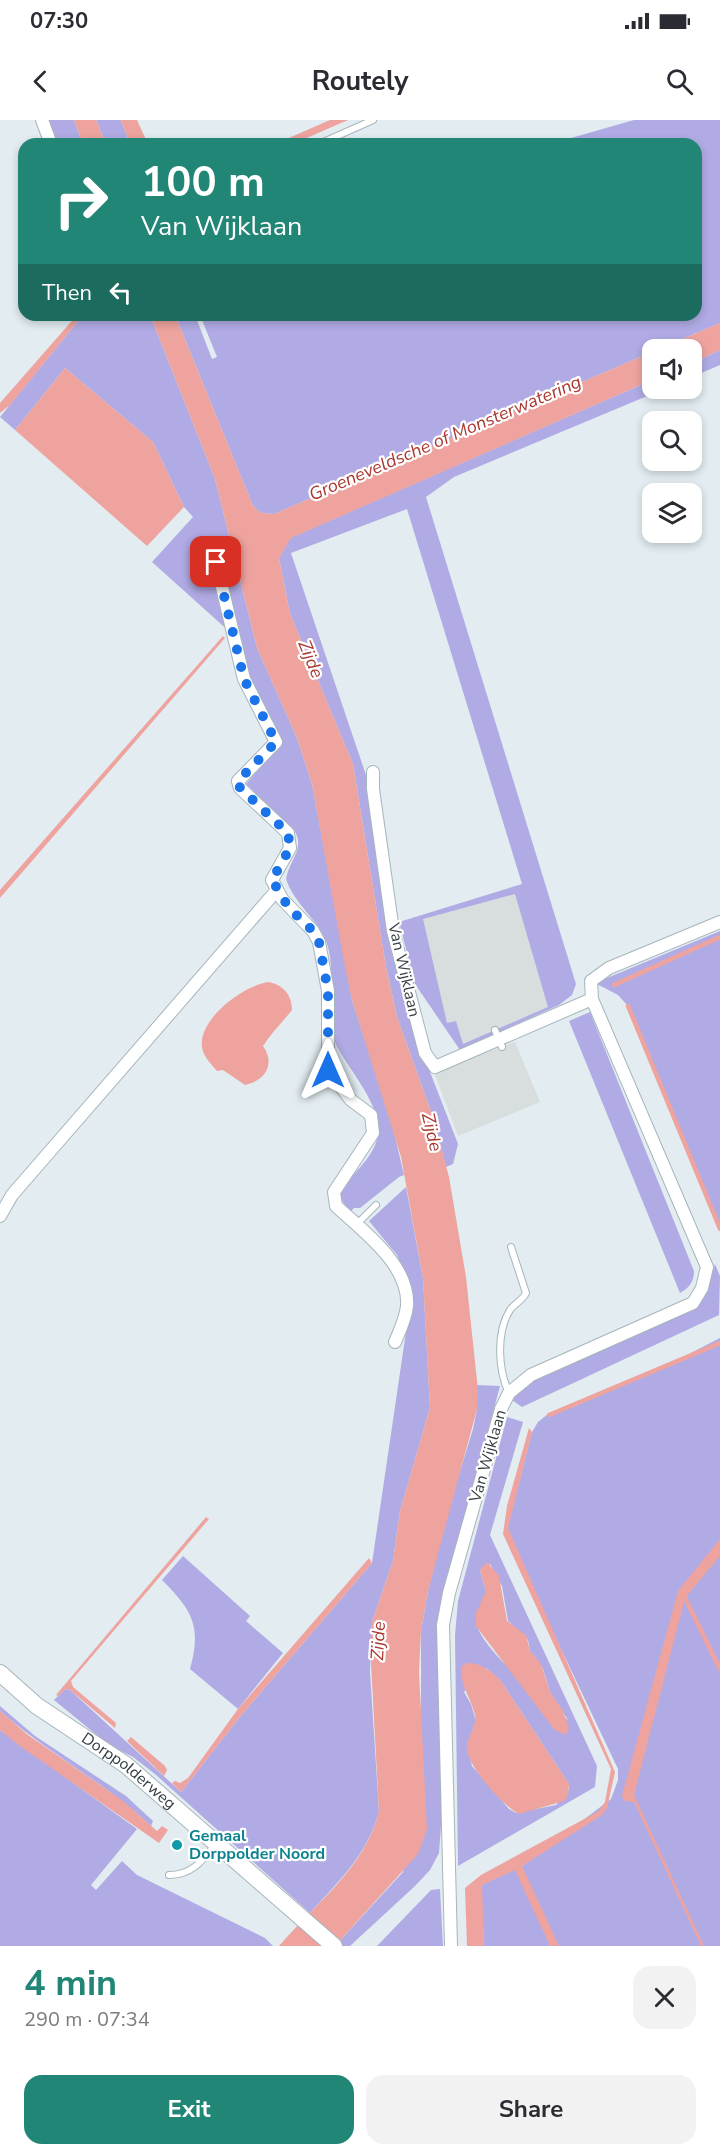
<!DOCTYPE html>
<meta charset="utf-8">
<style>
body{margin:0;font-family:"Nunito Sans",sans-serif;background:#f2f2f3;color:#2b2b33;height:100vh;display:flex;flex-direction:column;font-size:22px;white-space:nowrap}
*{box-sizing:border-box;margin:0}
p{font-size:20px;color:#7c7c81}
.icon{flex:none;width:33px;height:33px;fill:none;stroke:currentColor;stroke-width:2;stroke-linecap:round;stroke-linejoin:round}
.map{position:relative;height:1826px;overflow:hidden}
.details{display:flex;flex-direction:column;background:#fff;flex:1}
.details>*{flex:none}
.guide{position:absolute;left:18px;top:18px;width:684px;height:183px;border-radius:18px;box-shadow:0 3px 9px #0003;background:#228676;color:#fff;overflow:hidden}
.buttons{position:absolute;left:642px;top:219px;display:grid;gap:12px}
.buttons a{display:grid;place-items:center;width:60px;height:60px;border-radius:12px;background:#fff;box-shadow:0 3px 9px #0003;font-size:30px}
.pin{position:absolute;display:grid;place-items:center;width:51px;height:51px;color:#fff;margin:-26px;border-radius:12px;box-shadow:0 3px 9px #0006}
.me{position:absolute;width:66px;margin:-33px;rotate:0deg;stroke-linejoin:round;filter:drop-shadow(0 0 4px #0008)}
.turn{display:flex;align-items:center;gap:21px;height:126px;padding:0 24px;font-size:27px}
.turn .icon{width:78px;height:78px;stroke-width:2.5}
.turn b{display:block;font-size:42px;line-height:51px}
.then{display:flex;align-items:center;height:57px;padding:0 24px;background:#0003;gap:12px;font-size:22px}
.round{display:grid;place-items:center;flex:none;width:63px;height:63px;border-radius:18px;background:#f2f2f3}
.summary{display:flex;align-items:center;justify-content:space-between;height:102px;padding:0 24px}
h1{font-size:36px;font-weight:700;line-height:45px;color:#228676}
.button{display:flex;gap:12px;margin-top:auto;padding:12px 24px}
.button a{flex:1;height:69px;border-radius:18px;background:#228676;color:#fff;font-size:24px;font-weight:700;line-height:69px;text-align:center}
.button a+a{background:#f2f2f3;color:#2b2b33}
.status{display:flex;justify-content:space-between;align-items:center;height:42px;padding:0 30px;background:#fff;direction:ltr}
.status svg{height:16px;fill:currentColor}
header{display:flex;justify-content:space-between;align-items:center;height:78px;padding:0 24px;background:#fff;font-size:27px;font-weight:700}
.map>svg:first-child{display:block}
.green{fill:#b1abe5;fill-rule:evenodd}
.parking{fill:#d8ddde}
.water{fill:#eea39f}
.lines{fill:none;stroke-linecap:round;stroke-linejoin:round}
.stream{stroke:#eea39f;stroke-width:4.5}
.service-casing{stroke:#a6b5bc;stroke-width:8}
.minor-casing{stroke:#a6b5bc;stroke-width:14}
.tertiary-casing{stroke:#a6b5bc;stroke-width:18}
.service{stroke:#fff;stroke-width:6}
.minor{stroke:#fff;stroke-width:12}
.tertiary{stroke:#fff;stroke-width:16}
.route{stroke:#1a73e8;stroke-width:10;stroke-dasharray:0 18}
.culture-dot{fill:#0f9aa8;stroke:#fff;stroke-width:2}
.labels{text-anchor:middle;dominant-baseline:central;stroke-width:4.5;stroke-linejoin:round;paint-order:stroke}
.street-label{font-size:16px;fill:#333e42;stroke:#fff}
.culture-label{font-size:16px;font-weight:bold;fill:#0d838f;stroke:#fff;text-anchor:start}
.water-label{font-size:18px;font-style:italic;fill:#aa3830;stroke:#fff}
</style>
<div class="status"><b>07:30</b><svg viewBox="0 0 49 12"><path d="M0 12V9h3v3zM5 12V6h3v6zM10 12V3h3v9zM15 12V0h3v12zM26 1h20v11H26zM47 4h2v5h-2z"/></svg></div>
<header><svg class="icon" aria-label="back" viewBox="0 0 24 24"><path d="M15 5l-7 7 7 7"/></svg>Routely<svg class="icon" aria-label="search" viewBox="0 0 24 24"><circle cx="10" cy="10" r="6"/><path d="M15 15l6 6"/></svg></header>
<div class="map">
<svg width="720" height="1826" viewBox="0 0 720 1826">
<rect width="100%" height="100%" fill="#e2ecf1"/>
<path class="green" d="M45,0H74L83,24H54Z
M96,0H121L130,24H106Z
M634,0H720V203L659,229L652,230V232L274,394L261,393L253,386L175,195H195L212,239L217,237L200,195H696V24H550Z
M83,195H150L215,359L257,528L297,618L312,664L352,880L392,1004L404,1055L399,1057L360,1088H354L350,1092L338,1075C349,1056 372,1040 377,1019C386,987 345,947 334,920C325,898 337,854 327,824C319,800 294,784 286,759C289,740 306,729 294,710L246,664L279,625L238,530L216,430L202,445L218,463L231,513L152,442L193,397L184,387L153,322L65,248L15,310L0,297Z
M720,230V245L692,257V243Z
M652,260V268L664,269L454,357L426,377L576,864L572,875L559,885L460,930L415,864L399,802L522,764L407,389L291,433L369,664V681L427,944L458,1024L453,1044L446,1047L434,1000L397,897L386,847L353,644L290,494L279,438L290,418Z
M720,811V1107L628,886L618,875L595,863Z
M590,892L694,1151C694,1162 689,1168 680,1173L569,901Z
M406,1067L423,1158L430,1288L400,1391L393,1441L372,1502L370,1552L379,1691C369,1733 338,1762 310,1793L155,1654L133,1637L109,1625L54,1580L64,1570L69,1569L181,1672L239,1598L372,1443L412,1171L397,1135L369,1101Z
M715,1144L720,1156L719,1195L522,1287L512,1280L520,1263L684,1190L708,1166Z
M720,1218V1826H484L481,1765L522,1746L611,1679L618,1660V1649L506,1413L532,1312L538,1302L548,1294L685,1236Z
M477,1265L500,1266L442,1484V1693L439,1733L430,1750L415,1766L350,1826H335L403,1752L421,1594V1511L428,1471L447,1394L473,1309L477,1289Z
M507,1297L523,1302L490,1415L597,1646L595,1667L458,1746L455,1515L458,1481ZM490,1444L502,1466L508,1501L528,1520L530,1531L543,1549L550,1572L568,1600C547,1583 478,1527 476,1501C475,1489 485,1483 486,1471L480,1450ZM486,1548L500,1560L569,1664V1669L556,1685L516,1693L509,1689L472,1646L467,1626L476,1601L471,1584L464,1572Z
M183,1436L250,1496L246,1501L283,1533L238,1589L190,1549C202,1506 192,1490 162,1460Z
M0,1586L35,1616L126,1676L153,1701L151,1706C105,1663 48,1633 0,1591Z
M0,1610L137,1709L91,1765L96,1770L122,1741L137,1755L265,1818L273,1826H0Z
M440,1769L443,1826H377L431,1770Z"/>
<path class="parking" d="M515,774L548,887L463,924L456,901L447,903L423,799Z
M515,922L540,982L458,1016L434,952Z"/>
<path class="water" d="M74,0H96L106,24H83Z
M121,0H137L148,24H130Z
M330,0H348L293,24H275Z
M77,195H83L10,285L0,293V283Z
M150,195H175L253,386L261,393L274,394L652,232V260L291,418L279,438L290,494L353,644L386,847L397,897L434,1000L449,1057L466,1157L478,1270L477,1289L428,1471L421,1511L419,1552L427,1709L418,1734L335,1826H279C315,1784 366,1747 379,1691L370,1525L372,1502L393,1441L400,1391L430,1288L423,1158L401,1037L352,880L345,847L312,664L297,618L257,528L215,359Z
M720,203V230L692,243V230L659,229Z
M65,248L153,322L184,387L147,426L15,310Z
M223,516L225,518L0,778V770Z
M269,862C283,865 292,875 292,890C282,903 271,913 263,926C276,944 265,961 245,965L223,950L217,951C211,944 203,936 202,927C198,899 244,865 269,862Z
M529,1308L532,1312L508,1408L615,1652L607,1688L602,1695L522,1746L559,1826H550L515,1750L482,1765L484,1826H467L465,1768L481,1755L599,1691L605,1682L611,1649L503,1414L507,1386Z
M206,1397L209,1399L71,1561L73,1567L116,1603L115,1608L69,1569L64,1570L58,1576L56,1575Z
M720,1419V1436L685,1478L634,1675L704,1826H701L634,1682L625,1681L622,1676L678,1471Z
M369,1438L372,1443L239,1598L181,1672L172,1663L175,1661L180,1663L188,1658L238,1589Z
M487,1442L499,1456L507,1501L526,1515L530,1531L541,1544L550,1572L563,1591L569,1608L565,1615L554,1609L476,1506V1493L486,1471L480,1450Z
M467,1543C481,1543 490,1550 500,1560L569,1664L568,1676L564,1681L519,1694C504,1687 464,1643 467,1626C468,1615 477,1606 475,1595C471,1577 459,1565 462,1546Z
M0,1591L28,1615L123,1681L157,1711L162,1706L168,1710L159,1723L17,1624L0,1610Z
M131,1617L165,1646L167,1650L164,1656L127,1621Z"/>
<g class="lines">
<path class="stream" d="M614,865L720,817
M628,886L720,1109
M549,1295L720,1223
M685,1478L720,1549"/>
<defs>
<path id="service" d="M319,24L373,0
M495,910L502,927
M357,1104L376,1085
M509,1273C498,1250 496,1212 510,1190C515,1183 523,1180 526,1173L511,1127
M169,1755C192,1755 202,1741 216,1724"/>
<path id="minor" d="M42,0L51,24
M216,442L244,559L276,622L238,661L240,668L288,713L290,728L272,760L282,779L313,811L319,822L328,871V950L351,980L371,995L373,1013L334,1072L336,1086C363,1111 410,1145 407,1186C406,1198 400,1210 395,1222
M373,652V669L393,811L425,933L435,947L592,879L707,1147L702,1168L693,1183L531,1255L509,1273L501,1289L449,1473L443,1505L451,1826
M592,879L591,861L609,848L720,802
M0,1096L12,1075L277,770"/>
<g id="tertiary">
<path id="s1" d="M0,1553L37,1586L126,1645L334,1826"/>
</g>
</defs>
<use href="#service" class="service-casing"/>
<use href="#minor" class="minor-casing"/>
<use href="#tertiary" class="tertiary-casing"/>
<use href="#service" class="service"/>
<use href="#minor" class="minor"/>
<use href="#tertiary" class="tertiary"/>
</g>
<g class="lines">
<path class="route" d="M216,442L244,559L276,622L238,661L240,668L288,713L290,728L272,760L289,788L313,811L319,822L328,871V950"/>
</g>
<circle class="culture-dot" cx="177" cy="1725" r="6"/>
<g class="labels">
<g class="street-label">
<text transform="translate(404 850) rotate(77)">Van Wijklaan</text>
<text transform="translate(488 1336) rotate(-74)">Van Wijklaan</text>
<text stroke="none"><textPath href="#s1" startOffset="162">Dorppolderweg</textPath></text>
</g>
<g class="culture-label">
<text x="189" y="1716">Gemaal<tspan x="189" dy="18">Dorppolder Noord</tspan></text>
</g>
<g class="water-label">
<text transform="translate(445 318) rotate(-23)">Groeneveldsche of Monsterwatering</text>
<text transform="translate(311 539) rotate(68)">Zijde</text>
<text transform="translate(432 1012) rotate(77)">Zijde</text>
<text transform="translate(378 1521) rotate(-87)">Zijde</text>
</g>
</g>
</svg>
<div class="buttons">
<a><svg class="icon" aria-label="sound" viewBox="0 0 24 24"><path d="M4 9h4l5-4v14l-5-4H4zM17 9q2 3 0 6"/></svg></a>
<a><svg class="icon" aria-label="search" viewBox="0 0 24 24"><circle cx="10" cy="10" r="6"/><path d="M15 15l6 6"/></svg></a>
<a><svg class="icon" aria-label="layers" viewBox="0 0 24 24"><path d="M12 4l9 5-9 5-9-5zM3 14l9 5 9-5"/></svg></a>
</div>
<div class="pin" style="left:216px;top:442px;background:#d93025"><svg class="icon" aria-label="arrive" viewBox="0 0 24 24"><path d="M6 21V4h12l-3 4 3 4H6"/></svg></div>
<svg class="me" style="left:328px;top:950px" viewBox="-20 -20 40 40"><path d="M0-17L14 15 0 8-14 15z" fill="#1a73e8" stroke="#fff" stroke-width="4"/></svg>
<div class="guide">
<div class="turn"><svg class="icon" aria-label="right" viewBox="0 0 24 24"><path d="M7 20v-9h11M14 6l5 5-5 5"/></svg><div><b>100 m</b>Van Wijklaan</div></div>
<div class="then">Then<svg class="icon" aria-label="left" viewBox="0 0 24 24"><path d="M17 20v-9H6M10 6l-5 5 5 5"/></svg></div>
</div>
</div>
<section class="details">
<div class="summary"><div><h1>4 min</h1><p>290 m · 07:34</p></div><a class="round"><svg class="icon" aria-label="close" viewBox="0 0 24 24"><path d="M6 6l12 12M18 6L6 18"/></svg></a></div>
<div class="button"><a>Exit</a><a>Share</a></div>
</section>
